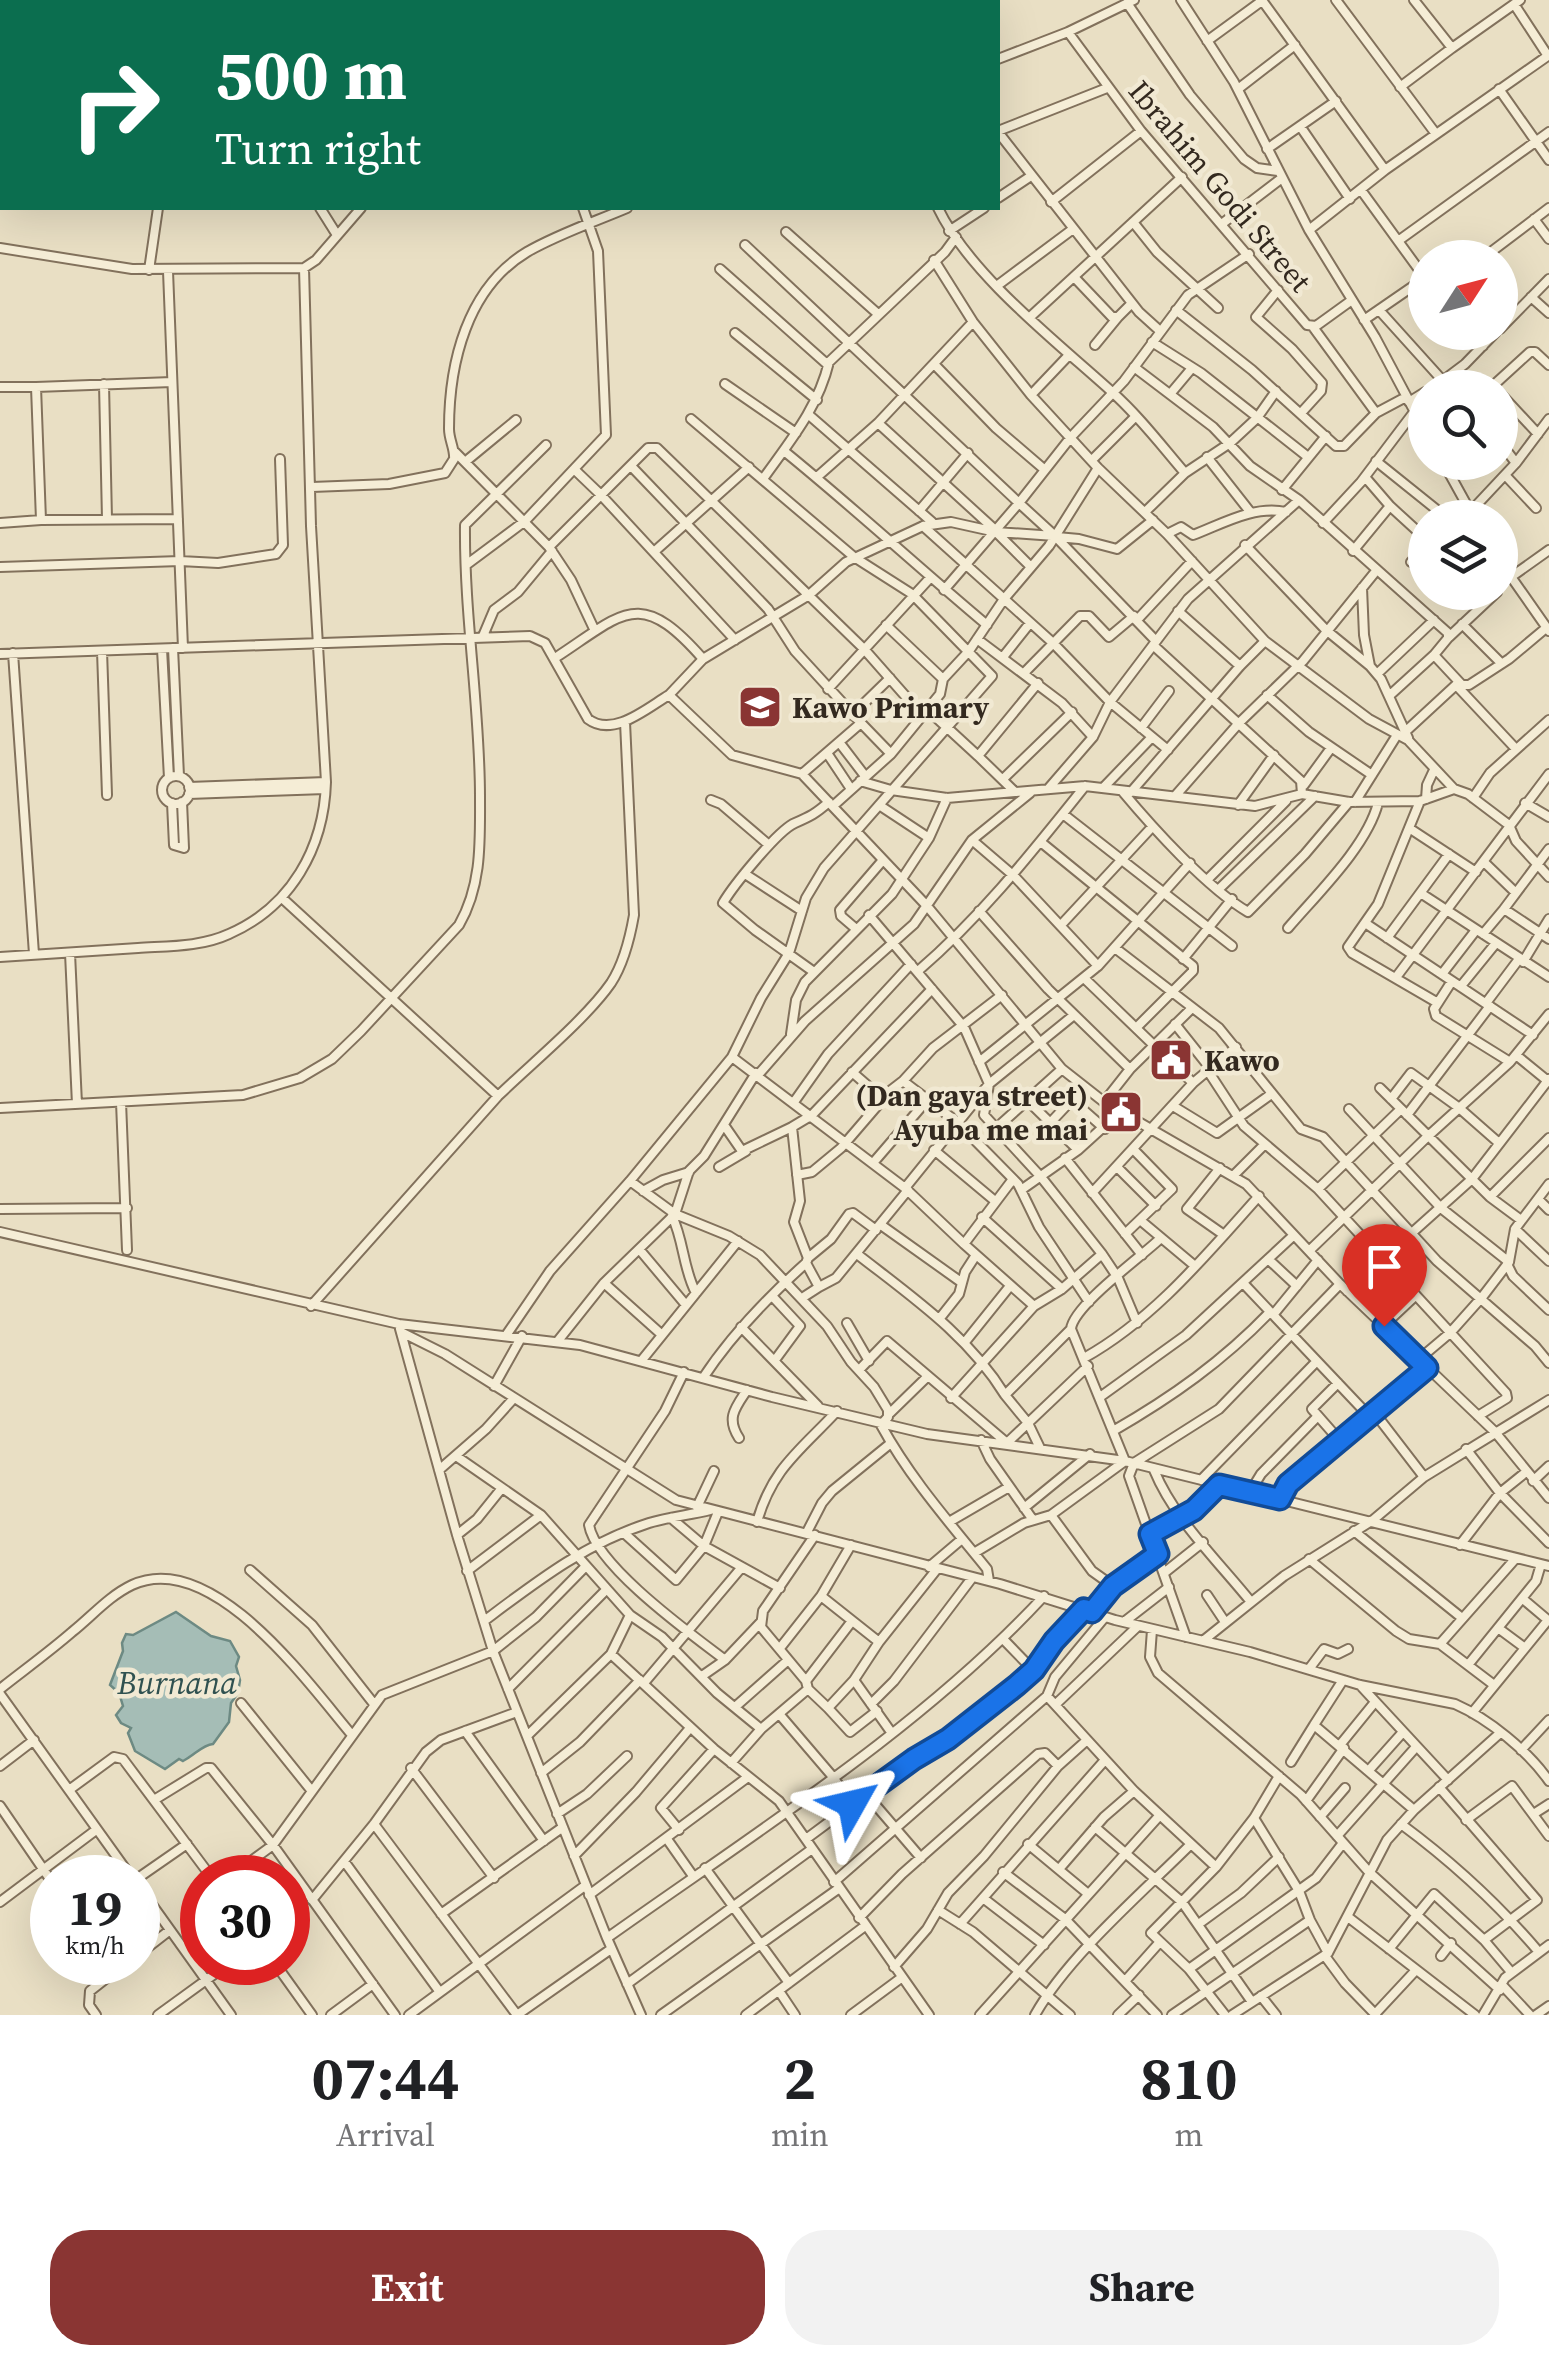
<!DOCTYPE html>
<style>
body{margin:0;font-family:"Source Serif 4",serif;background:#f2f2f2;color:#202124;height:100vh;display:flex;flex-direction:column;font-size:38px;white-space:nowrap}
*{box-sizing:border-box;margin:0}
p{font-size:32px;color:#757577}
.icon{flex:none;width:55px;height:55px;fill:none;stroke:currentColor;stroke-width:2;stroke-linecap:round;stroke-linejoin:round}
.map{position:relative;height:2015px;overflow:hidden}
.drawer{display:flex;flex-direction:column;background:#fff;flex:1}
.drawer>*{flex:none}
.banner{position:absolute;left:0px;top:0px;width:1000px;height:210px;box-shadow:0 10px 40px #0002;background:#0b6e4f;color:#fff;overflow:hidden}
.needle{width:65px;rotate:54deg}
.tools{position:absolute;left:1408px;top:240px;display:grid;gap:20px}
.tools a{display:grid;place-items:center;width:110px;height:110px;border-radius:50%;background:#fff;box-shadow:0 10px 40px #0002;font-size:50px}
.speed{position:absolute;left:30px;top:1855px;display:flex;gap:20px;font-size:50px;font-weight:700;text-align:center}
.speed>*{display:grid;place-content:center;width:130px;height:130px;border-radius:50%;background:#fff;box-shadow:0 10px 40px #0002;line-height:1}
.speed small{font-size:25px;font-weight:400}
.speed .limit{border:15px solid #d22;background:#fff;color:#111}
.pin{position:absolute;display:grid;place-items:center;width:85px;height:85px;color:#fff;margin:-102px -42px;border-radius:50% 50% 50% 0;rotate:-45deg;box-shadow:0 0 10px #0007}
.pin .icon{rotate:45deg}
.me{position:absolute;width:110px;margin:-55px;rotate:53deg;stroke-linejoin:round;filter:drop-shadow(0 0 8px #0008)}
.turn{display:flex;align-items:center;gap:35px;height:210px;padding:0 50px;font-size:45px}
.turn .icon{width:130px;height:130px;stroke-width:2.5}
.turn b{display:block;font-size:70px;line-height:85px}
.eta{display:flex;justify-content:space-evenly;align-items:center;height:170px;text-align:center}
.eta b{font-size:60px;font-weight:700;line-height:70px}
.action{display:flex;gap:20px;margin-top:auto;padding:20px 50px}
.action a{flex:1;height:115px;border-radius:40px;background:#8a3533;color:#fff;font-size:40px;font-weight:700;line-height:115px;text-align:center}
.action a+a{background:#f2f2f2;color:#202124}
.map>svg:first-child{display:block}
.water{fill:#a5bdb6;stroke:#6d8a83;stroke-width:2.5}
.lines{fill:none;stroke-linecap:round;stroke-linejoin:round}
.minor-casing{stroke:#82715c;stroke-width:12}
.minor{stroke:#f5edd6;stroke-width:8}
.route-casing{stroke:#114b97;stroke-width:25}
.route{stroke:#1a73e8;stroke-width:18}
.labels{text-anchor:middle;dominant-baseline:central;stroke-width:9;stroke-linejoin:round;paint-order:stroke}
.street-label{font-size:30px;fill:#33291f;stroke:#f1e9d3}
.poi-label{font-size:30px;font-weight:bold;fill:#33291f;stroke:#f1e9d3;text-anchor:start}
.water-label{font-size:32px;font-style:italic;fill:#305150;stroke:#f1e9d3}
</style>
<div class="map">
<svg width="1549" height="2015" viewBox="0 0 1549 2015">
<rect width="100%" height="100%" fill="#e9dfc4"/>
<path class="water" d="M176,1612L211,1636L230,1641L239,1657L236,1666L240,1680L238,1693L231,1703L229,1722L213,1744C202,1745 195,1755 183,1761L179,1759L165,1769L135,1751L128,1733L131,1728L121,1723L116,1715L123,1706L119,1693L110,1685L123,1651L122,1643L126,1634L133,1635Z"/>
<g class="lines">
<defs>
<path id="minor" d="M270,0L271,2
M349,0L354,2
M499,0L500,2
M847,0L848,2
M934,0L936,2
M1181,0L1234,82L1309,230L1375,337L1425,431
M1336,0L1436,134
M1414,0L1452,48L1520,0
M196,2L214,0
M367,2L375,0
M720,2L726,0
M980,2L985,0
M1127,3L1190,95L1244,159L1257,168L1278,171
M1514,4L1548,56
M1068,32L1141,131L1307,325L1316,326L1352,300
M1207,41L1259,3H1264L1385,170
M0,54L2,53
M998,59L1068,32L1134,0
M1400,87L1452,48
M1238,89L1295,45
M1499,89L1549,160
M1300,126L1350,199
M998,131L1107,88
M998,132L1139,312L1160,331
M1267,149L1336,101
M1361,190L1425,278
M998,198L1031,176
M1051,202L1141,131
M320,208L337,235
M938,208C970,275 1057,342 1112,392C1139,416 1161,445 1185,473
M1534,219L1549,239
M1133,222L1157,252L1218,308
M1223,223L1282,178
M1309,230L1385,170L1549,55
M949,231L984,208
M786,232L878,314
M1398,241L1549,132
M745,245L1019,503L944,590
M0,248L132,269L304,268L316,260L361,208
M1483,258L1549,208
M934,260L973,322L1031,395L1098,468L1167,534L1265,641L1369,719L1408,740L1454,789L1468,794L1509,825L1516,841L1549,877
M720,269L828,365
M149,270L158,208
M168,271L183,648
M1074,277L1112,317H1118L1132,303
M998,285L1073,229
M1278,290L1256,317L1292,349L1322,383L1321,391L1301,413
M1531,297L1549,313
M1176,310L1252,370L1336,446H1344L1376,413L1406,397
M1379,310L1443,381
M1029,318L1182,177
M1364,320L1425,278
M1313,327L1376,413
M1500,329L1549,279
M1471,332L1483,346
M735,333L817,400
M1152,342L1201,373L1308,457
M1095,345L1118,317
M934,364L996,428L1045,470
M1134,367L1213,427L1250,466L1299,500L1448,633V638L1434,655L1389,696
M172,382L36,387L41,520L178,519
M104,384L107,519
M725,384L796,433
M0,387H36
M1433,388L1465,364L1496,332
M1495,388L1496,383L1530,352H1535L1549,365
M1171,393L1192,368
M1500,393L1538,434
M1031,395L1069,355
M1409,402L1425,392
M809,415L932,522
M878,423L993,528
M1500,442L1516,463L1549,419
M784,451C853,507 919,568 987,625
M455,452L549,547L571,580L595,631
M1207,457L1251,513
M1092,460L1136,416
M1376,461L1447,518
M465,462L516,420
M1443,462L1474,518
M631,466L768,609L795,651L861,723L802,774
M576,471L601,495L648,448H657L864,649L923,716
M1505,475L1536,508
M817,477L878,423L973,322
M763,479C790,441 818,408 829,362L945,252L956,237
M312,487L389,484L445,473L454,459C455,449 449,440 449,429C449,363 467,288 527,252C558,234 594,222 627,208
M1282,490L1326,436
M1390,506L1425,538
M919,511L968,453
M1146,511L1185,473L1230,443L1257,418L1276,391
M1471,511L1516,463
M1455,518L1468,506
M0,523L41,520
M1323,523L1361,482L1414,412
M923,526L1053,643L1110,702L1168,750
M996,532L1031,567
M1167,534L1181,527L1193,535C1222,524 1254,505 1286,512
M1055,536L1019,503L1071,437L1124,381L1188,295L1249,254
M1057,537L1079,539L1117,549L1153,520
M1245,545L1326,630L1370,666
M549,547L601,495L735,640
M655,551L749,467
M1353,551L1390,506L1365,477
M1500,561L1549,631
M1411,562L1425,548
M466,565L525,521L606,435L598,251L583,208
M0,567L180,561L218,563L276,554L283,545L280,459
M1511,577L1549,550
M1362,588L1364,635L1370,666L1381,679L1408,738
M1178,611L1240,666
M1137,620L1192,561
M1462,624L1501,663
M886,625L943,679
M483,636L494,610L518,592L552,551
M1449,637L1497,592
M977,639L1062,703L1093,737
M1153,645L1301,781L1302,794
M173,648L179,776
M162,649L169,778
M102,651L107,795
M13,653L34,954
M0,654L530,636L545,643L588,719C613,738 647,708 669,695L732,755L802,774L927,906L1062,1069L1104,1102L1246,1184L1340,1284L1495,1432L1549,1498
M1434,655L1462,685H1469L1509,659L1546,628
M1003,657L1030,623
M555,658C624,613 639,586 703,659
M1024,673L1080,616H1089L1109,637L1134,616
M1377,674L1434,620
M1456,685L1516,749
M828,689L930,578
M669,695L703,659L809,595L846,562L923,526L951,522L996,532L1055,536L1156,641
M1267,695L1309,732L1372,775
M928,710L978,756L1038,683
M852,715L890,678
M861,723L891,754
M1141,728L1169,691
M1405,732L1457,684
M839,742L865,776
M827,753L851,789
M978,756L1014,791
M162 790a14 14 0 1 1 28 0a14 14 0 1 1-28 0Z
M1003,779L1072,712
M860,781L891,790L947,798L1085,786L1255,806L1302,794L1349,802L1420,801L1454,789
M1304,785L1331,748
M189,787L326,782
M1103,788L1152,737
M1048,789L1093,737L1110,702L1188,599L1299,500
M1122,791C1153,828 1207,888 1248,912L1305,854L1349,802
M1131,792L1240,666L1265,641
M189,794L325,789
M1176,795L1239,723L1303,661L1376,571
M1473,798L1490,773L1549,720
M1426,799L1427,785L1434,770
M711,800L721,804L769,845
M1420,801L1378,904L1348,947L1352,953L1438,1003
M1355,802L1397,735
M172,803L174,845L184,848L182,802
M1525,803L1549,817
M879,805L929,838
M1238,805L1274,755
M833,806L891,754L940,694L943,679L969,651L1004,599L1049,546L1098,468
M1063,814L1232,946
M1409,828L1476,872
M972,840L1014,876L1098,966
M1042,843L1193,966V971L1136,1028
M1549,849L1504,909L1549,939
M1484,862L1516,893
M745,874L802,911
M1208,879L1286,801
M1219,889L1315,796
M1422,894L1549,977
M282,898L498,1096L311,1306
M979,911L1048,989L1130,1069
M869,915L964,1027L989,1084L984,1115L1041,1177L1102,1254L1118,1278L1137,1323
M1365,923L1533,1035
M1061,925L1152,827
M855,928L841,916L840,910L883,860
M1288,928C1317,894 1367,846 1378,803
M1483,934L1504,909
M1387,938L1449,854
M1115,948L1219,1028L1301,1129L1323,1137L1437,1261L1535,1346L1549,1363
M70,953L77,1104
M0,957C46,954 92,951 138,948C168,946 201,947 229,934C291,907 324,848 326,782L311,526L304,268
M1183,959L1232,899
M1523,962L1549,919
M918,971C982,916 1032,852 1085,786
M814,972L755,930L723,903C733,886 778,830 795,823C811,816 815,814 829,802
M1442,974L1476,930
M1397,976L1549,774
M1084,978L1193,1083
M1452,981L1434,1009L1436,1016L1510,1062
M1461,986L1496,943
M1486,1003L1519,959
M1175,1024L1210,1068
M791,1034L796,1000L805,982L892,894L929,838L947,798
M1516,1055L1549,1082
M732,1057L905,1188L964,1244L1013,1179
M979,1062L1098,966L1190,863
M1208,1071L1244,1126L1318,1189L1506,1393L1507,1398L1478,1416
M852,1072L883,1099
M758,1075L805,1021L914,924L972,840L1030,793
M903,1081L957,1122L1018,1184L1039,1227L1089,1302
M1380,1088L1490,1197L1521,1220
M498,1096C531,1064 586,1019 611,983C624,963 630,938 634,915L625,722
M1391,1099L1411,1073L1458,1107L1499,1143
M1027,1100L1078,1150
M1072,1100L1105,1129
M121,1102L127,1250
M794,1102L828,1054L911,964
M1104,1102L1130,1069L1192,1008
M1173,1106L1217,1133L1270,1095
M0,1108L243,1095L300,1078L332,1059L361,1031L459,925C482,885 480,842 480,797C480,706 464,616 465,525L546,445
M1349,1109L1441,1208L1509,1262
M1407,1115L1490,1006
M1002,1123L1062,1069
M1050,1123L1083,1088
M724,1125L742,1151L792,1127
M934,1150L995,1201
M1065,1158L1142,1255
M873,1163L929,1098
M719,1167L746,1151
M1117,1167L1156,1206
M1220,1168L1187,1209L1224,1235
M797,1175L812,1172L841,1148L890,1091L903,1081L933,1048L1002,995
M1233,1176L1264,1145
M630,1181L675,1214L729,1236L760,1255L827,1326L851,1362L874,1387L888,1410V1417L881,1425C910,1478 949,1522 987,1569L989,1581
M905,1188L989,1084L1074,1015
M1318,1189L1401,1109
M1021,1190L1078,1150L1121,1111
M643,1191L663,1180L689,1172
M1092,1193L1193,1083L1236,1047
M1490,1197L1549,1138
M1538,1199L1549,1210
M0,1209L127,1208
M672,1216C684,1241 683,1269 696,1293
M982,1217L1062,1289
M1140,1220L1195,1266
M881,1225L961,1282
M1515,1229L1549,1261
M0,1232L399,1324L580,1345L772,1397L927,1434L1125,1461L1549,1566
M1125,1234L1172,1189L1134,1150
M964,1244L1034,1306
M639,1249L686,1305
M1309,1251L1426,1138L1510,1062L1549,1014
M857,1254C912,1297 968,1335 1005,1395
M808,1258L831,1239L849,1214L853,1213L876,1230
M1268,1259L1297,1286
M1507,1264L1513,1276L1549,1310
M604,1283L661,1334
M1243,1283L1369,1416
M819,1287L836,1278L908,1190
M1347,1291L1472,1179L1549,1079
M773,1297L800,1326L775,1360
M802,1298L819,1287L806,1263L808,1258L794,1222L800,1201L792,1127L812,1115L932,989
M1273,1315L1318,1260
M940,1318L959,1294L965,1272L976,1255
M847,1323L869,1361
M1383,1326L1415,1296
M741,1327L818,1406
M400,1329L457,1535L493,1651L607,1938L641,2015
M401,1332L445,1354L676,1500L1000,1584L1115,1620L1250,1652L1360,1685L1455,1704C1489,1719 1528,1751 1549,1781
M507,1334L550,1271L630,1181L732,1057L761,998L789,953L806,898L824,868L992,676L912,594L854,557L691,419
M557,1342L604,1283L675,1214L689,1171L704,1156L756,1073
M965,1342L1010,1286
M1084,1358C1154,1319 1206,1255 1259,1196
M642,1360L738,1241
M1418,1360L1450,1333L1483,1296L1509,1262L1515,1229L1549,1184
M859,1370L887,1341L1007,1443L1088,1366
M684,1372L665,1411L589,1525C596,1566 691,1634 725,1660
M703,1378C732,1334 767,1298 806,1263
M1338,1383L1312,1409L1340,1441
M494,1386L522,1336
M1100,1397L1186,1335L1294,1235
M951,1398L1034,1306L1062,1289L1102,1254
M1374,1412L1424,1477
M889,1414L927,1377
M1113,1431C1172,1397 1223,1361 1270,1312
M739,1438C726,1418 735,1408 747,1390
M981,1440L990,1459L1033,1520
M1040,1448L1028,1423L1005,1395L1071,1329C1073,1306 1142,1256 1161,1238
M1466,1449L1500,1493L1549,1543
M456,1456L541,1515L630,1615L662,1637L717,1693L761,1729
M439,1470L486,1429L514,1398
M1154,1470C1174,1519 1218,1561 1251,1602
M1201,1480L1317,1361
M1533,1481L1549,1466
M1250,1492L1261,1474L1317,1417
M1280,1499L1287,1484L1427,1367
M697,1507L714,1471
M1024,1508L1090,1454
M1051,1515L1092,1571L1113,1586
M671,1518L704,1546L780,1588
M757,1522C772,1468 801,1450 837,1411
M949,1522L1009,1487
M1354,1531L1462,1618
M807,1532L822,1503L832,1491L891,1443
M624,1533L676,1580L704,1546L718,1512
M1150,1534L1193,1510L1219,1485
M457,1535L477,1519L502,1488
M815,1535L763,1611L761,1627L806,1681L808,1689L828,1708
M1460,1545L1500,1493L1526,1472
M974,1553L1024,1523L1051,1515L1125,1461L1071,1329
M1309,1559L1396,1631L1409,1639L1440,1644
M929,1567L962,1539
M250,1570L312,1625L374,1704
M467,1571L541,1515
M1164,1573L1203,1542
M1207,1595L1225,1622
M821,1596L879,1642
M1523,1599L1549,1621
M1092,1612L1113,1586L1158,1554
M484,1621C536,1582 586,1543 649,1523C669,1517 690,1515 710,1510
M1124,1622L1169,1587
M1498,1628L1525,1648
M1152,1630L1150,1657L1158,1673L1301,1795L1369,1872L1500,1990
M1186,1637L1129,1476L1134,1463L1219,1409L1340,1284
M1004,1640L1034,1671
M1204,1640L1284,1576L1373,1520L1424,1477L1549,1400
M780,1648L821,1596L851,1545
M611,1654L714,1749L779,1801L929,2015
M1468,1665L1536,1581L1541,1564
M1309,1669L1324,1649L1338,1654L1348,1649
M702,1676L725,1660L761,1622
M854,1680L891,1732
M1343,1680L1314,1725L1414,1810
M806,1681L852,1621
M644,1683L742,1567
M1360,1685L1448,1780
M1494,1685L1440,1644L1516,1558
M0,1689C24,1670 49,1652 72,1632C92,1616 109,1596 132,1585C212,1548 308,1683 352,1735
M508,1689L607,1589
M0,1694L132,1878
M1047,1696L1134,1791L1216,1867
M241,1703L311,1790
M871,1704L894,1681L972,1578
M1056,1704L1138,1626
M735,1707L787,1661
M877,1711L850,1732L828,1708L854,1680L879,1642L937,1569
M1472,1713L1548,1620
M780,1715L833,1777L852,1804
M465,1731L544,1841
M527,1736L611,1654L630,1615
M1340,1745L1375,1702
M1521,1750L1549,1720
M1291,1762L1314,1725
M731,1763L761,1729L808,1689
M0,1766L34,1740
M411,1768L494,1878
M1370,1769L1403,1732
M541,1773L580,1742L640,1680
M1439,1787L1537,1900L1484,1940
M69,1790L114,1757L123,1759L212,1878
M866,1794L921,1858
M154,1800L206,1768H211L273,1845L395,2015
M1306,1801L1344,1748
M0,1806L52,1882
M1535,1813L1549,1804
M557,1814L587,1794L627,1756
M1320,1817L1345,1788
M1254,1818L1299,1891L1310,1920L1328,1953
M1466,1820L1512,1786L1549,1836
M374,1824L517,2015
M1401,1824C1451,1861 1498,1904 1538,1951
M1095,1827L1182,1902L1252,2002
M679,1830L661,1808L714,1749
M1337,1836L1416,1747
M667,1839L693,1876
M806,1839L914,1759L948,1739L1017,1685L1034,1671L1053,1641L1084,1609
M1028,1844L1087,1893
M574,1856L636,1792L690,1728
M344,1861L439,1991
M705,1868L789,1983
M1060,1868L1104,1817L1134,1791
M1003,1872L1065,1919L1157,2015
M138,1878L187,1844
M228,1878L273,1845L382,1695L493,1651L536,1617L586,1566
M834,1882L1047,1696L1055,1677L1105,1617
M138,1885L231,2015
M589,1895L748,1777
M983,1898L1044,1945
M312,1900L374,1824L426,1752L441,1740L517,1712
M0,1902L96,1830
M938,1910L973,1932L1070,2015
M441,1914L563,1827
M1348,1917L1475,2015
M859,1918L902,1874L1038,1754L1045,1753L1058,1766
M1200,1923L1241,1893L1279,1857
M960,1924L1105,1760
M607,1938C753,1834 922,1728 1044,1596
M1389,1949L1434,1894L1484,1940L1511,1972
M138,1955L170,1930
M1325,1956L1345,1983L1376,2015
M1441,1956L1451,1943
M274,1962L312,2015
M894,1967L927,1929L948,1893L984,1856L1058,1766L1086,1741
M1189,1969L1316,1878L1343,1843
M1126,1980L1159,1943
M627,1984L812,1849
M1502,1985L1530,2015
M779,1991L795,2015
M1261,1996L1276,2015
M1375,2014L1416,1970
M96,2015L89,2005L90,1991L127,1962
M158,2015L231,1962
M331,2015L373,1984
M409,2015L586,1885
M517,2015L611,1949
M661,2015L838,1889
M746,2015L865,1926
M851,2015L901,1978
M980,2015L1160,1815
M1035,2015C1067,1957 1143,1892 1191,1844
M1118,2015L1139,1995
M1172,2015L1310,1920
M1225,2015L1189,1969L1151,1933L1216,1867L1254,1818L1279,1776
M1232,2015L1328,1953L1387,1840L1414,1810L1499,1734
M1483,2015L1505,1978L1549,1945
M1536,2015L1549,2006"/>
</defs>
<use href="#minor" class="minor-casing"/>
<use href="#minor" class="minor"/>
</g>
<g class="lines">
<defs>
<path id="route" d="M852,1804L914,1759L948,1739L1017,1685L1034,1670L1054,1641L1084,1609L1092,1612L1113,1586L1158,1554L1150,1534L1194,1510L1219,1485L1280,1499L1288,1484L1427,1368L1384,1326"/>
</defs>
<use href="#route" class="route-casing"/>
<use href="#route" class="route"/>
</g>
<defs>
<symbol id="school-square" viewBox="-11 -11 22 22"><rect x="-9" y="-9" width="18" height="18" rx="4" fill="#8a3533" stroke="#f1e9d3"/><path d="M0-5L7-2L0 1L-7-2ZM-4 1L0 2.5L4 1V4Q0 6-4 4Z" fill="#fff"/></symbol>
<symbol id="civic-square" viewBox="-11 -11 22 22"><rect x="-9" y="-9" width="18" height="18" rx="4" fill="#8a3533" stroke="#f1e9d3"/><path d="M-.6-6.5H3V-4.5H.6V-3L4-1V1h2V6H-6V1h2V-1L-.6-3ZM-1.2 2.5V6h2.4V2.5Z" fill="#fff"/></symbol>
</defs>
<g fill-rule="evenodd">
<use href="#school-square" x="735" y="682" width="50" height="50"/>
<use href="#civic-square" x="1146" y="1035" width="50" height="50"/>
<use href="#civic-square" x="1096" y="1087" width="50" height="50"/>
</g>
<g class="labels">
<g class="street-label">
<text transform="translate(1220 186) rotate(50)">Ibrahim Godi Street</text>
</g>
<g class="poi-label">
<text x="792" y="707">Kawo Primary</text>
<text x="1204" y="1060">Kawo</text>
<text x="1088" y="1095" text-anchor="end">(Dan gaya street)<tspan x="1088" dy="34">Ayuba me mai</tspan></text>
</g>
<g class="water-label">
<text x="177" y="1683">Burnana</text>
</g>
</g>
</svg>
<div class="tools">
<a><svg class="needle" viewBox="-14 -14 28 28"><path d="M0-13l5 13h-10z" fill="#e53935"/><path d="M0 13l5-13h-10z" fill="#757577"/></svg></a>
<a><svg class="icon" aria-label="search" viewBox="0 0 24 24"><circle cx="10" cy="10" r="6"/><path d="M15 15l6 6"/></svg></a>
<a><svg class="icon" aria-label="layers" viewBox="0 0 24 24"><path d="M12 4l9 5-9 5-9-5zM3 14l9 5 9-5"/></svg></a>
</div>
<div class="speed"><div>19<small>km/h</small></div><div class="limit">30</div></div>
<div class="pin" style="left:1384px;top:1326px;background:#d93025"><svg class="icon" aria-label="arrive" viewBox="0 0 24 24"><path d="M6 21V4h12l-3 4 3 4H6"/></svg></div>
<svg class="me" style="left:852px;top:1804px" viewBox="-20 -20 40 40"><path d="M0-17L14 15 0 8-14 15z" fill="#1a73e8" stroke="#fff" stroke-width="4"/></svg>
<div class="banner">
<div class="turn"><svg class="icon" aria-label="right" viewBox="0 0 24 24"><path d="M7 20v-9h11M14 6l5 5-5 5"/></svg><div><b>500 m</b>Turn right</div></div>
</div>
</div>
<section class="drawer">
<div class="eta">
<div><b>07:44</b><p>Arrival</p></div>
<div><b>2</b><p>min</p></div>
<div><b>810</b><p>m</p></div>
</div>
<div class="action"><a>Exit</a><a>Share</a></div>
</section>
